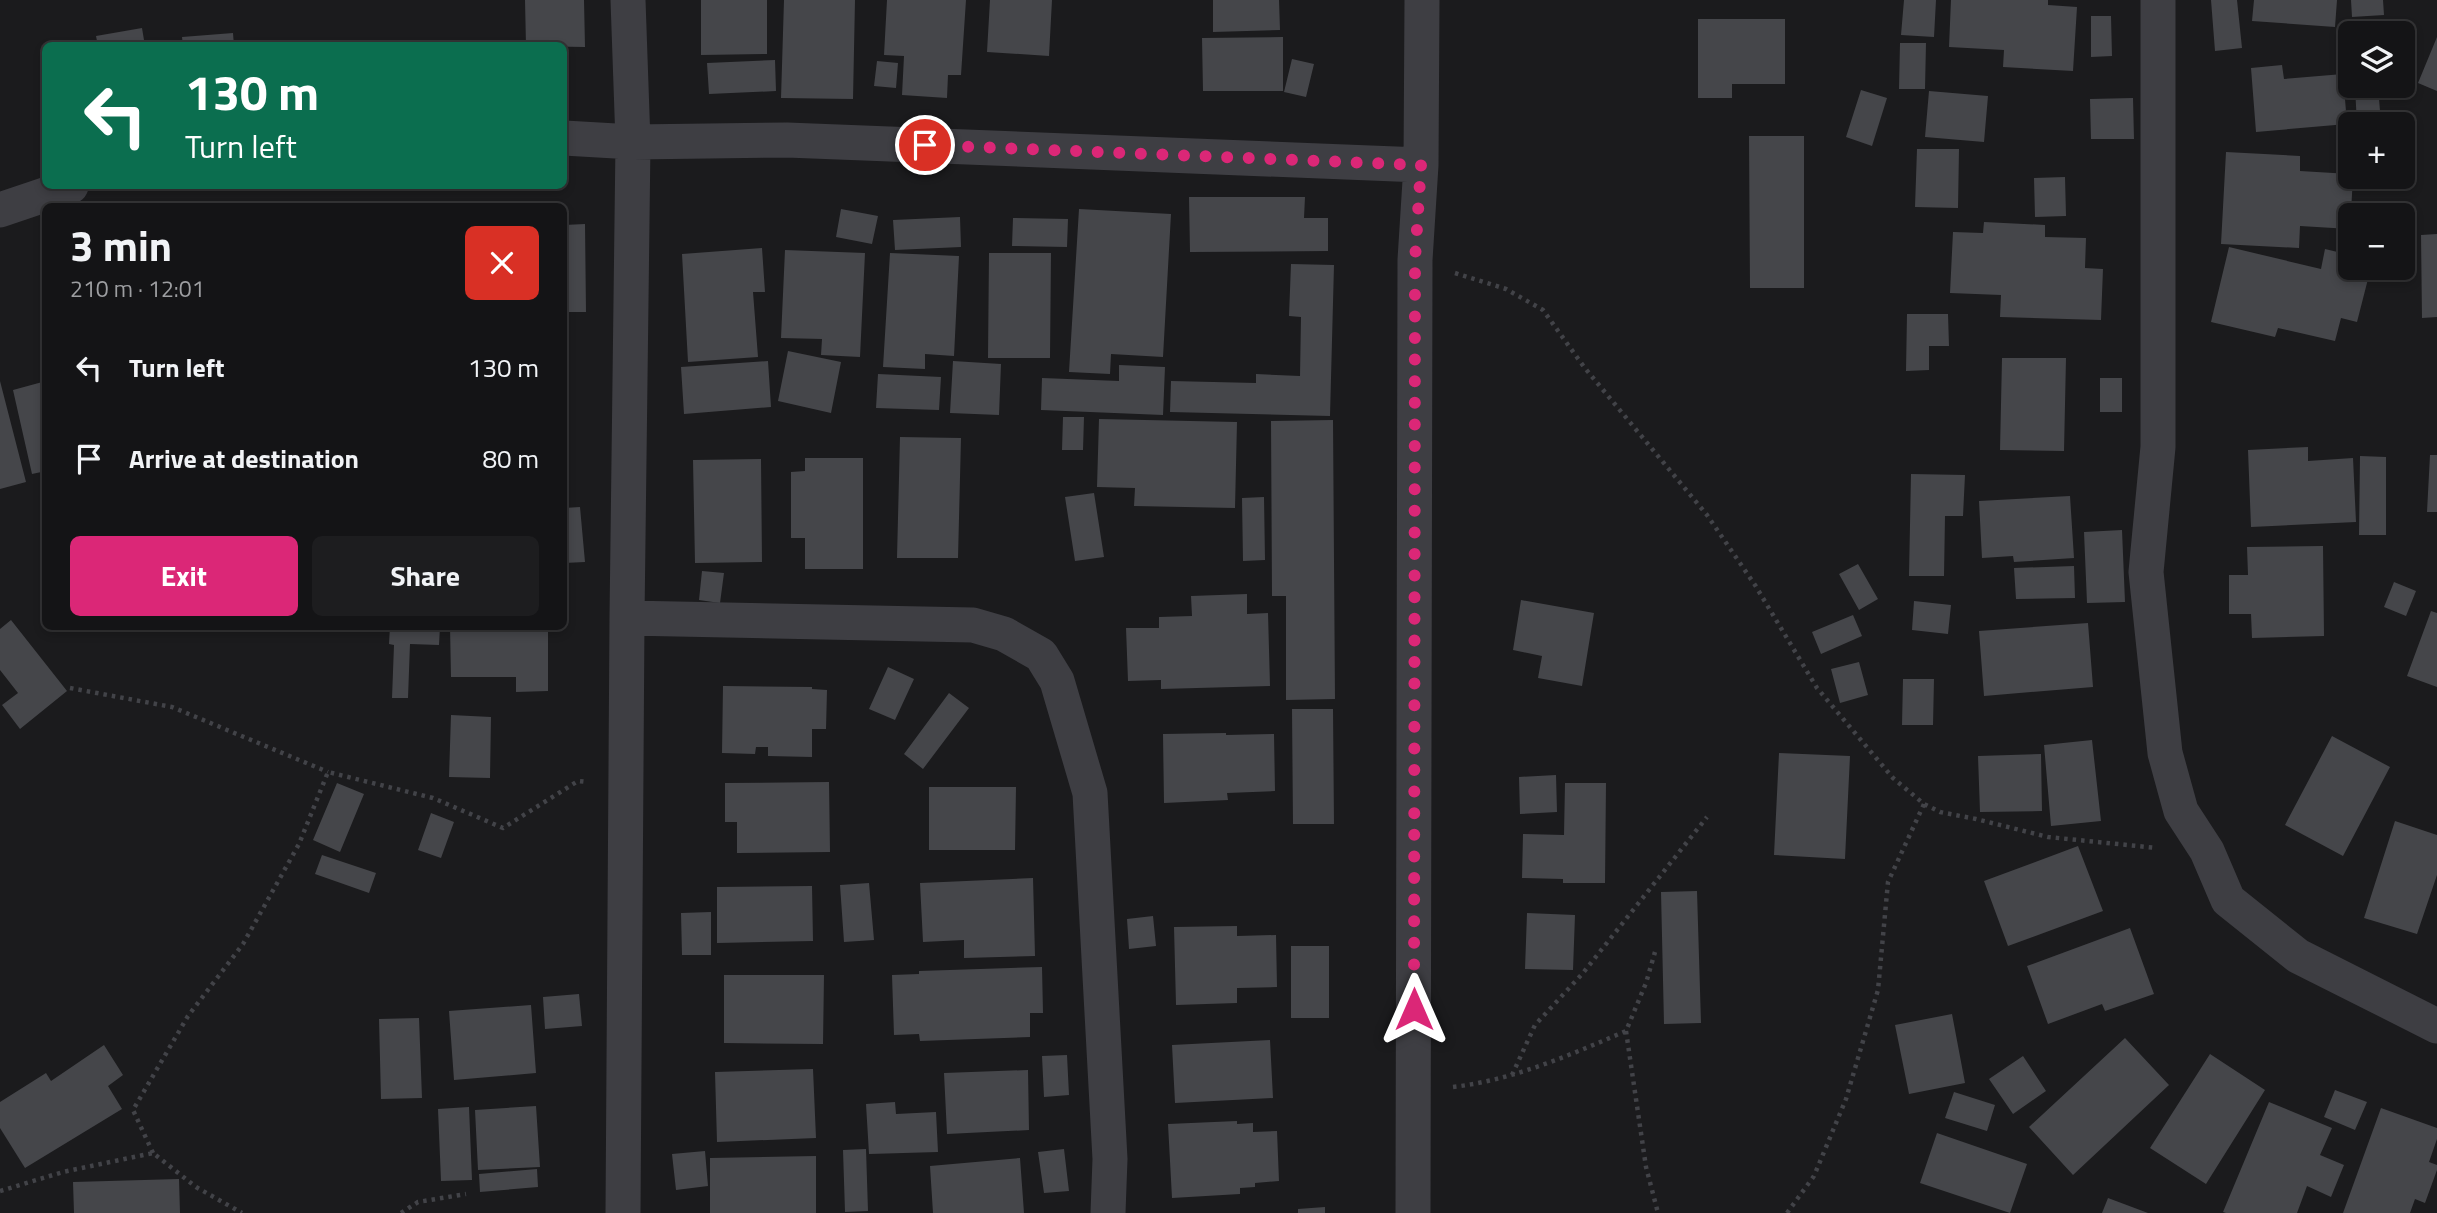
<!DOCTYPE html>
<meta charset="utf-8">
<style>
body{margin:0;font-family:"Titillium Web",sans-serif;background:#1d1d1f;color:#f1f3f6;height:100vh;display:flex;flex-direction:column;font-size:26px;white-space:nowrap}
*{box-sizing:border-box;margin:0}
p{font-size:23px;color:#9d9ea1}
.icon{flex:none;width:38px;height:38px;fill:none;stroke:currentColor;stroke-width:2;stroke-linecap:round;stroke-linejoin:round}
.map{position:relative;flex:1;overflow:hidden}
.drawer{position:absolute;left:42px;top:203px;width:525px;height:427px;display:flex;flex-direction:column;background:#141416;border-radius:10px;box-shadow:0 4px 10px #0003,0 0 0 2px #333335}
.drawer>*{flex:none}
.top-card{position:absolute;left:42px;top:42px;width:525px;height:147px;border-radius:10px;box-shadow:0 4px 10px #0003,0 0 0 2px #333335;background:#0b6e4f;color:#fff;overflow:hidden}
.tools{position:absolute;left:2338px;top:21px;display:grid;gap:14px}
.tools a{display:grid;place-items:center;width:77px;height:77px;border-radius:10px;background:#141416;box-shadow:0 4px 10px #0003,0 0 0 2px #333335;font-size:35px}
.pin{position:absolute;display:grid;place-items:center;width:60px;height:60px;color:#fff;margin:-30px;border:4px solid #fff;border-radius:50%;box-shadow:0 2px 7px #0007}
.me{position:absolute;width:77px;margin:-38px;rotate:0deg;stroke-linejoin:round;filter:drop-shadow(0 0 5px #0008)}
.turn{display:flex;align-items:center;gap:24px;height:147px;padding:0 28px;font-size:32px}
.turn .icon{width:91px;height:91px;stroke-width:2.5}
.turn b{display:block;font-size:49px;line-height:60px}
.round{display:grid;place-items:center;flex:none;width:74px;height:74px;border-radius:10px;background:#1d1d1f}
.summary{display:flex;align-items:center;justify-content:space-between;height:119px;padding:0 28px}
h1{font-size:42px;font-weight:700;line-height:52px}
.action{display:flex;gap:14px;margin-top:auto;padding:14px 28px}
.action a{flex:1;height:80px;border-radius:10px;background:#db2777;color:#fff;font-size:28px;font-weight:700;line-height:80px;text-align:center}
.action a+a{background:#1d1d1f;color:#f1f3f6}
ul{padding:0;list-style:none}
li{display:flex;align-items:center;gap:21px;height:91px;padding:0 28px}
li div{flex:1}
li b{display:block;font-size:26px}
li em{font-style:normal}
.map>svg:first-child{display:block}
.building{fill:#45464a}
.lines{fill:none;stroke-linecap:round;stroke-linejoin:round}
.path{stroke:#424348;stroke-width:4.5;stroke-dasharray:3.5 5;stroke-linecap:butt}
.minor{stroke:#3e3e43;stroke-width:35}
.route{stroke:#db2777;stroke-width:12;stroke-dasharray:0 21.6}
</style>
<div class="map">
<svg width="2437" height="1213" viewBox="0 0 2437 1213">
<rect width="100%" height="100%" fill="#1b1b1d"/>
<path class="building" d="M525,0H584L585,47L526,46Z
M701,0H767V54L701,55Z
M784,0H855L853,99L781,98Z
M887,0H966L961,75H948L947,98L902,95L904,56L884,55Z
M990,0H1052L1049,56L987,52Z
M1213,0H1279L1280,30L1213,32Z
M1904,0H1936L1934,37L1901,35Z
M1951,0H2048V5L2077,7L2073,71L2003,67L2004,50L1949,47Z
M2211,0H2237L2242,48L2215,51Z
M2254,0H2337L2335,27L2252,21Z
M2351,0H2383L2384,15L2352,17Z
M2091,16H2111L2112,56L2091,57Z
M1698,19H1785V84H1732V98H1698Z
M2351,23L2379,24L2378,33H2351Z
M142,28L145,46H98L96,36Z
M233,33L234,46H183L182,37Z
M1283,37V91H1203L1202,38Z
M2437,37V91L2418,83Z
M330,42V46H266V43Z
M1900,43H1926L1925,89H1899Z
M1292,59L1314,64L1306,97L1284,92Z
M775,60L776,91L709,94L707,63Z
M877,61L898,63L896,88L874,86Z
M2282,65L2284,79L2343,74L2347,124L2256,132L2251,68Z
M2378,86L2381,124H2357L2355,87Z
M1861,90L1887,98L1872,146L1846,137Z
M1929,91L1988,96L1984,142L1925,137Z
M2133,98L2134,139H2091L2090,99Z
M1749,136H1804V288H1750Z
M1917,149H1959L1958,208L1915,207Z
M2226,152L2300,156V171L2350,174V177H2353L2350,229L2300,226L2299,248L2221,244Z
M2065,177L2066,216L2035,217L2034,178Z
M1189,197H1305L1304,218H1328V251L1190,252Z
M841,209L878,216L872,244L836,237Z
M1079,209L1171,214L1163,357L1111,354L1110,374L1069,372Z
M960,217L961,247L895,250L893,220Z
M1013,218L1068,219L1067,247L1012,246Z
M1984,222L2045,225V237L2086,238L2085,268L2103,269L2101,320L2000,317L2001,295L1950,293L1953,232L1983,233Z
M585,224L586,312H564V225Z
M2437,234V317L2422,318L2421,235Z
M2229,247L2321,269L2325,249L2350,255V268H2353L2352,275L2368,279L2357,322L2341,318L2335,341L2278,328L2275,337L2211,322Z
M762,248L765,292H753L758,357L688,362L682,254Z
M785,250L865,253L860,357L821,355L822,339L781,338Z
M890,253L959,256L954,356L925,354V369L883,367Z
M989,253H1051L1050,358H988Z
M1291,264L1334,265L1330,416L1170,412L1171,381L1256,383V374L1300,376L1301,317L1289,316Z
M1907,314H1948L1949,346H1929V370L1906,371Z
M788,351L841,362L831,413L778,401Z
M2002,358H2066L2064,451L2000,450Z
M768,361L771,407L684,414L681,367Z
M953,361L1001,364L999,415L950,413Z
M1119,365L1165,367L1163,415L1041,410L1042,378L1119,381Z
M878,374L941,377L939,410L876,408Z
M2100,378H2122V412H2100Z
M0,381L26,482L0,489Z
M46,381V471L32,474L13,390Z
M1063,417H1084L1083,450H1062Z
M1099,419L1237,422L1235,508L1134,506L1135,488L1097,487Z
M1333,420L1335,699L1286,700V596H1272L1271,421Z
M900,437L961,438L958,558H897Z
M2308,447V461L2353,458L2356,522L2251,527L2248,450Z
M2430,455H2437V512H2427Z
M2360,456L2386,457V535H2359Z
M805,458H863V569H805V538H791V472L805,471Z
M761,459L762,562L695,563L693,460Z
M1911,474L1965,475L1963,516H1945L1944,576H1909Z
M1094,493L1104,557L1075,561L1065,497Z
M2070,496L2074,558L2014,562L2013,556L1982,558L1979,501Z
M1264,497L1265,560L1243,561L1242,498Z
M580,507L585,562L564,563V508Z
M2122,530L2125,602L2087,603L2084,532Z
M2323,546L2324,636L2252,638L2251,614H2229V575H2248L2247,547Z
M1858,564L1878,599L1859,610L1839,574Z
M2074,566L2075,598L2016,599L2014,568Z
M702,571L724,573L720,603L699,600Z
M2394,582L2416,591L2406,616L2384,607Z
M1247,594V614L1268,613L1270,686L1161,689V680L1128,681L1126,628H1159V617L1192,616L1191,596Z
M1521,600L1594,613L1582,686L1538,678L1542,656L1513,650Z
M1914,601L1951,605L1948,634L1912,630Z
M2431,611L2437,613V687L2407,676Z
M1853,615L1862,636L1821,654L1812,632Z
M11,620L67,691L20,729L2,705L18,693L0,670V629Z
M2088,623L2093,687L1984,696L1979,631Z
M390,626H440L439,645L410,644L408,698H392L394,645L389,644Z
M450,626H548V691L516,692V677H451Z
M1859,662L1868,695L1840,703L1831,669Z
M888,667L914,679L895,720L869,709Z
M1903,679H1934L1933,725H1902Z
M723,686L812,687V689L827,690L826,729H812V757L768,756V747H756L755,754L722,753Z
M949,693L969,708L923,769L904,754Z
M1292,709H1333L1334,824H1293Z
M451,715L491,717L490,778L449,777Z
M1226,733V735L1274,734L1275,791L1227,793L1228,800L1164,803L1163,734Z
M2332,736L2390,767L2343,856L2285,825Z
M2092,740L2101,821L2051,826L2044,745Z
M1779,753L1850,756L1845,859L1774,855Z
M2041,754L2042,811L1980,812L1978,756Z
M1556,775L1557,812L1520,814L1519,777Z
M829,782L830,852L737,853V822H725V783Z
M337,783L364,794L340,852L313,840Z
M1565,783H1606L1605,883H1563V879L1522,878L1523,834L1564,835Z
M929,787H1016L1015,850H929Z
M431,813L454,822L441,858L418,850Z
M2395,821L2437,835V875L2417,934L2364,918Z
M2078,846L2103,911L2008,946L1984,881Z
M322,855L376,873L369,893L315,874Z
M1033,878L1035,956L964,958V940L923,942L920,883Z
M869,883L874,940L844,942L840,885Z
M812,886L813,941L717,943V887Z
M1697,891L1701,1023L1664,1024L1661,892Z
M711,912V955H682L681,913Z
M1527,913L1575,915L1573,970L1525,969Z
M1153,916L1156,946L1129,949L1127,919Z
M1237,926V936L1276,935L1277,987L1237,988V1003L1176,1005L1174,927Z
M2130,928L2154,994L2105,1011L2102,1004L2048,1024L2027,966Z
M1291,946H1329V1018H1291Z
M1042,967L1043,1013H1030V1037L920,1041L919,1034L894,1035L892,975L919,974V971Z
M724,975H824L823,1044L724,1043Z
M579,994L582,1026L545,1029L543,997Z
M531,1005L536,1073L454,1080L449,1011Z
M1952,1014L1965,1083L1909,1094L1895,1025Z
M419,1018L422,1098L381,1099L379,1019Z
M2125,1038L2169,1085L2073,1175L2029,1127Z
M1270,1040L1273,1098L1175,1103L1172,1045Z
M104,1045L123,1075L108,1086L122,1109L25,1168L0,1128V1102L46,1073L51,1081Z
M2210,1054L2265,1090L2206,1184L2150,1148Z
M1067,1055L1069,1095L1044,1097L1042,1056Z
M2023,1056L2046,1091L2013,1114L1989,1079Z
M813,1069L816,1138L717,1142L715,1072Z
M1028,1070L1029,1130L947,1134L944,1073Z
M2335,1090L2367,1102L2355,1130L2324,1117Z
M1954,1092L1995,1105L1987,1131L1945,1118Z
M895,1102L896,1114L936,1112L938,1152L869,1154L866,1104Z
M2269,1102L2332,1128L2320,1155L2344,1165L2331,1197L2307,1186L2297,1213H2226L2223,1212Z
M536,1106L540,1167L478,1170L475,1110Z
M469,1107L472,1180L441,1181L438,1109Z
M2381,1108L2437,1128V1139L2429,1162L2437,1165V1170L2425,1203L2415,1199L2410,1213H2343Z
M1237,1121V1124L1253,1123V1132L1277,1131L1279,1181L1255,1183V1187L1240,1188V1194L1172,1198L1168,1124Z
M1937,1133L2027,1164L2010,1213L1920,1183Z
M866,1149L868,1211L845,1212L843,1150Z
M1064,1149L1069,1191L1044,1193L1038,1152Z
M705,1151L708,1186L676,1190L672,1154Z
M816,1156V1213H710V1158Z
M1020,1158L1024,1213H933L930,1166Z
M537,1169L538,1187L480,1192L479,1174Z
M179,1179L180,1213H74L73,1182Z
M2108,1198L2148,1213H2102Z
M1325,1207V1213H1298V1209Z"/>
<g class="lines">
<path class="path" d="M1455,273L1506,289L1543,310L1584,367L1707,515L1755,585L1817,688L1893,778L1924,804L1940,812L1976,819L2048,837L2157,848
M70,688L172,707L328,772
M1626,1031L1646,1167L1658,1213
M1512,1075L1535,1025L1583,973L1707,817
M1453,1087C1513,1080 1570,1055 1626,1031L1646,983L1655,952
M153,1153L133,1110L188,1016L243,944L299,844L328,772L433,798L503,828L578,781L587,782
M0,1191L63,1172L153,1153L196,1187L242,1213
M401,1213L418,1202L466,1194
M1787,1213L1814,1176L1846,1099L1878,990L1888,882L1924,804"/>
<path class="minor" d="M2158,0V447L2146,572L2165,753L2181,811L2207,851L2228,900L2298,956L2437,1026
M564,138L633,142L787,140L1421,165
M0,210L71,186
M627,618L973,625L1004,634L1041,655L1057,681L1090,793L1110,1159L1108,1213
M623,1213L627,618L633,142L628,0
M1413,1213L1415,260L1421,165L1422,0"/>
</g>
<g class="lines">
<path class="route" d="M925,145L1421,165L1415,260L1414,1009"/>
</g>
</svg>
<div class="tools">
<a><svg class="icon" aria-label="layers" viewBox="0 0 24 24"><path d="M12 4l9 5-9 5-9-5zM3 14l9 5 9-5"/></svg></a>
<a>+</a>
<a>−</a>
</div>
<div class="pin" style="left:925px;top:145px;background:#d93025"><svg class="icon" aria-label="arrive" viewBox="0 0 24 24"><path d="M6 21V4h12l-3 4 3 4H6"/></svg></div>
<svg class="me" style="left:1414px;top:1009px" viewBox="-20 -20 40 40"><path d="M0-17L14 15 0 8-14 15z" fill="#db2777" stroke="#fff" stroke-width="4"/></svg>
<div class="top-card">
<div class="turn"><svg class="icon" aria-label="left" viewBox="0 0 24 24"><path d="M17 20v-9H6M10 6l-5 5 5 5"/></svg><div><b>130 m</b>Turn left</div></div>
</div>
<section class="drawer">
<div class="summary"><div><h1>3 min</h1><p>210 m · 12:01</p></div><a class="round" style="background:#d93025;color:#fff"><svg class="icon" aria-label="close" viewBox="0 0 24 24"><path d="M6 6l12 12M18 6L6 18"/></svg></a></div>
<ul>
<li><svg class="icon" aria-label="left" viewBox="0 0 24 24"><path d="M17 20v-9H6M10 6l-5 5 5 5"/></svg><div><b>Turn left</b></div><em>130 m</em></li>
<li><svg class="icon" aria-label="arrive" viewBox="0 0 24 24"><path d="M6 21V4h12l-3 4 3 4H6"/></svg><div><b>Arrive at destination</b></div><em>80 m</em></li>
</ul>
<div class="action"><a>Exit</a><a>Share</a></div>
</section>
</div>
